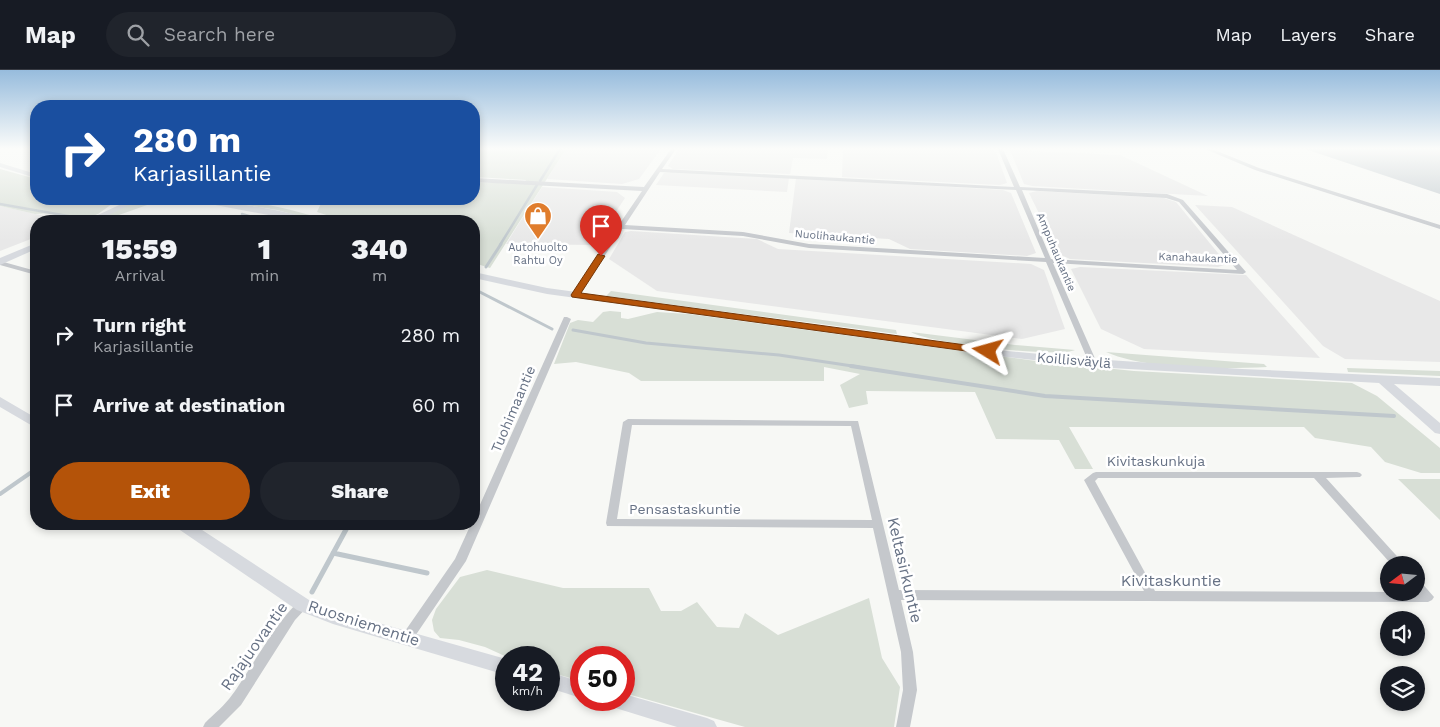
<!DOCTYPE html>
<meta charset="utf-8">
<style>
body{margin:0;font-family:"Work Sans",sans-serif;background:#20242c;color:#f1f3f6;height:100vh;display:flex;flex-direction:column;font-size:19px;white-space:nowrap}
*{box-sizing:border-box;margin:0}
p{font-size:16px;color:#9ea1a6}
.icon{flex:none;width:28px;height:28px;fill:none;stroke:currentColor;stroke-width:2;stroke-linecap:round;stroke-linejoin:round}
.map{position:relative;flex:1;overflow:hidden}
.panel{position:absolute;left:30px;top:145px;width:450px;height:315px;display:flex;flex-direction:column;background:#171b24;border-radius:20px;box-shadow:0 2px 8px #0003}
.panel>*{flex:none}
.hud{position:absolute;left:30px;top:30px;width:450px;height:105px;border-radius:20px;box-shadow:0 2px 8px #0003;background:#1a4fa0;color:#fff;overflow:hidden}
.needle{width:32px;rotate:254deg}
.fabs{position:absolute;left:1380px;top:486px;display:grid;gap:10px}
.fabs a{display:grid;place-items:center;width:45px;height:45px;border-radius:50%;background:#171b24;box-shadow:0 2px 8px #0003;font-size:25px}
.speed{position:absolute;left:495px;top:576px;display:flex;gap:10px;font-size:25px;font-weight:700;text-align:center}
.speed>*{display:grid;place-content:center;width:65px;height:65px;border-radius:50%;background:#171b24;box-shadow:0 2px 8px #0003;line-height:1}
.speed small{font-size:12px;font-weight:400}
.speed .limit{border:8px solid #d22;background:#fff;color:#111}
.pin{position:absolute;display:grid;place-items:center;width:42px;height:42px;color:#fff;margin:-51px -21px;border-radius:50% 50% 50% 0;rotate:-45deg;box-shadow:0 0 5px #0007}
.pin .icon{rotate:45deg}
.me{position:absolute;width:55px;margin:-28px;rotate:278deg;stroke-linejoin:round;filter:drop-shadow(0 0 4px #0008)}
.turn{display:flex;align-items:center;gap:18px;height:105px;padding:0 20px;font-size:22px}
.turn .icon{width:65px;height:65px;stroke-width:2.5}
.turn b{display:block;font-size:35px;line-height:42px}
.eta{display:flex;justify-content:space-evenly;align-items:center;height:85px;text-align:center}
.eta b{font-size:30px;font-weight:800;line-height:35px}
.button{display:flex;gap:10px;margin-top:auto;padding:10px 20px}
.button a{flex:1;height:58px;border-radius:30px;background:#b45309;color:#fff;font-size:20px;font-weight:800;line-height:58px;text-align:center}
.button a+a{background:#20242c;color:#f1f3f6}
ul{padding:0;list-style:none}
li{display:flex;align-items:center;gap:15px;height:70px;padding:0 20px}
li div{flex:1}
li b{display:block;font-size:19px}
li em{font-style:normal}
header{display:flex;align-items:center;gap:30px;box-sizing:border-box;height:70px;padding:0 25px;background:#171b24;border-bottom:1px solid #363941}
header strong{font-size:24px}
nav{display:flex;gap:28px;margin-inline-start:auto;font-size:18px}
.search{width:350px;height:45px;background:#20242c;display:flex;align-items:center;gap:12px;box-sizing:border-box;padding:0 18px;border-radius:28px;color:#9ea1a6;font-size:19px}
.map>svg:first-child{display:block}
.built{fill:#e8e8e8}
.green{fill:#d8dfd6}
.water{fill:#bfc7cc}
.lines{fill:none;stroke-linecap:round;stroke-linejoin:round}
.stream-far3{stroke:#bfc7cc;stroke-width:2.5}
.stream-far2{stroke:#bfc7cc;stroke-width:3}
.stream-far1{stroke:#bfc7cc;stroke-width:4}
.stream{stroke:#bfc7cc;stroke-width:5}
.street{fill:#c5c8cc;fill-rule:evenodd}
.secondary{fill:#d7dadf;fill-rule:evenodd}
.route{fill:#b45309;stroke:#753606}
.labels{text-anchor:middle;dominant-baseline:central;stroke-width:5;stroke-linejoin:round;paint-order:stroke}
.far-street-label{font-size:11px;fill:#677285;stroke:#fff}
.far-poi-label{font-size:11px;fill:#677285;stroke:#fff}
.street-label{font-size:14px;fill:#677285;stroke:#fff}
.near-street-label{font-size:16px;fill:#677285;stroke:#fff}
</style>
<header>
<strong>Map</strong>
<div class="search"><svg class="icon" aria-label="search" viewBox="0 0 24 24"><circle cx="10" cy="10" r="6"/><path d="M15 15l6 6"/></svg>Search here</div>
<nav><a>Map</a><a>Layers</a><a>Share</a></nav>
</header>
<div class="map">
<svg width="1440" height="657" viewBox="0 0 1440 657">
<rect width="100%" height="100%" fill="#f7f8f5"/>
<path class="built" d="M566,79H661L639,109L622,114L547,109Z
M679,79H828L827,89L793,88L790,104L673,99L668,96Z
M843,79H986L996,82L1007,113L1000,115L842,107Z
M1010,80L1120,85L1208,126L1032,116L1024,114Z
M671,102L789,108L787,122L656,115L664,103Z
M796,108L1003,120L1011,123L1036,183L1027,186L910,179L889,169L789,163Z
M542,117L617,122L625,128L594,175L506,174Z
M1037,121L1164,128L1176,132L1227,194L1218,197L1070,189L1059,184L1029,123Z
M1195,135L1232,137L1440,231V292L1345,289L1323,276Z
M0,136L67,151H36V167L0,181Z
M631,161L757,169L778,179L1031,194L1044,200L1065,259L1022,269L657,221L609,189L625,162Z
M1080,197L1246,205L1320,288L1144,279L1101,259L1071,199Z"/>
<path class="green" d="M474,79H566L490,198L474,193V151H345L317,142L323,129H474V112L524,114L526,110L474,107Z
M0,99L36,109V129H119L98,144L85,149L51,143L35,144L0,136Z
M164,129L102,151H95L133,132Z
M211,129C249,129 292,139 328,151H318L277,140Z
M611,221L896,260L897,264L606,226Z
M610,241L621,242V248L628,249L657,242L689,244L1036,291L1134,301L1352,313L1377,326L1440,378V403H1421L1385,392L1371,377L1315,368L1304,357H1069L1093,399H1075L1059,370L996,369L975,322L866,321L868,334L849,338L840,315L860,304L824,297V311H641L629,303L576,292L554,294L570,253L578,250L593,252L603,242Z
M911,262L1015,275L1075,280C1057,288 926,273 911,262Z
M1106,282L1264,294L1267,297C1222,299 1147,300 1106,282Z
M1347,298L1440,301V306L1348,302Z
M1398,409H1440V450Z
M487,500L563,518H649L661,541H681L697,532L717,557L739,558L745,543L778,565L869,528L882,588L900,617L894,657H745L624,623V588H581V611L549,602V588L507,587L485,577L459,570L440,568L434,561L432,550L436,539L460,507Z"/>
<path class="water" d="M1305,79H1440V124Z"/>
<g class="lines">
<path class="stream-far3" d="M540,111L560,79
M0,134L85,149
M242,144L266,151
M500,175L537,115"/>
<path class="stream-far2" d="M486,197L501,174
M474,217L478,211
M474,219L552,259
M573,260L646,273L779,285L859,297"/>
<path class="stream-far1" d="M851,296L1045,326L1394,346
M0,424L36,399"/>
<path class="stream" d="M333,483L427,503
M312,522L349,454"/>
<path class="street" d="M671,79H676L662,99L1014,117L998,79H1003L1020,117L1167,124L1183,130L1246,202L1243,204L1053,193L1097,293L1093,295L1089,293L1046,192L809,178L743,166L622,159L578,227H575L571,225L642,121L474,112V108L644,117ZM660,102L1016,120L1045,188L809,174L743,162L625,155ZM1022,120L1166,128L1179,132L1237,200L1051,189Z
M1205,79H1212L1259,98L1440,155V159L1255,100Z
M0,191L36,201V205L0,195Z
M564,247H567L571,249L466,491L411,572L407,573L403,572L401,568L403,564L455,489L471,454H474V448Z
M628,349L858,351L899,520L1144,521L1084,410L1093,403L1096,402H1357L1360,403L1362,405L1360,407L1326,408L1405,495H1392L1314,408H1098L1095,411L1155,521L1416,522V510L1420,511L1434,527L1432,530L1428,532L901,530L913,582L917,620L910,657H896L903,620L901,582L873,458L607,456L606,453L623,352ZM632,355L851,356L872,450L617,449Z
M303,530L307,532L309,535L295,550L241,635L219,657H203L205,653C214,644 225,635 232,625C246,607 285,536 303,530Z"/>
<path class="secondary" d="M0,93L36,104V108L0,97Z
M132,129H142L96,151H85Z
M190,129C208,128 301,142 313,151H300L194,131Z
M36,173V179L0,195V188Z
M474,202L547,218L1007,281L1093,289L1242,299L1440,308V316L1394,314L1440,353V364L1435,363L1379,313L1093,297L1007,287L547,224L474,208Z
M0,327L36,348V358L0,337Z
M175,454H193L309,530L336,541L506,589V605L333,554L297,540L177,458Z
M549,602L581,612V628L549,618Z
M624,624L707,648L714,651L717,657H677L609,636L607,630H624Z"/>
</g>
<linearGradient id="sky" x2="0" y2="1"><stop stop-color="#97bcdd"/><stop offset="0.46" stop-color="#fbfcfa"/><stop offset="1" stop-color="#fbfcfa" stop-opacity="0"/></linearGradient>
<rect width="1440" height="171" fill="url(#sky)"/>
<path class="route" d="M598,184L605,186L581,223L988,278L993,281L988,284L572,227L571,225Z"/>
<defs>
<symbol id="shop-pin" viewBox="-11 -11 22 30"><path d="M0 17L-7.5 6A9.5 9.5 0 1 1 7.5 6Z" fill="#e07d2d" stroke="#fff"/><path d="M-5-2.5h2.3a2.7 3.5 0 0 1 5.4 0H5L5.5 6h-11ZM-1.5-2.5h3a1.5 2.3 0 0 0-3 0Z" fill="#fff"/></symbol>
</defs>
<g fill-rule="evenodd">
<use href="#shop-pin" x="522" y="130" width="32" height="43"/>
</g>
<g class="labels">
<g class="far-street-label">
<text transform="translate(835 167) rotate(5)">Nuolihaukantie</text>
<text transform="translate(1056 182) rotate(67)">Ampuhaukantie</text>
<text transform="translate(1198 188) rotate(2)">Kanahaukantie</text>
</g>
<g class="far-poi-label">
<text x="538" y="177">Autohuolto<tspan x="538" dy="13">Rahtu Oy</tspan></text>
</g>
<g class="street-label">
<text transform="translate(1074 290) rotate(5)">Koillisväylä</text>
<text transform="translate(513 339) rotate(-67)">Tuohimaantie</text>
<text x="1156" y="391">Kivitaskunkuja</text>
<text x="685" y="439">Pensastaskuntie</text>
</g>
<g class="near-street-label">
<text transform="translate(905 500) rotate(77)">Keltasirkuntie</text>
<text x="1171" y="510">Kivitaskuntie</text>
<text transform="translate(364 553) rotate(18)">Ruosniementie</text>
<text transform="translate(254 576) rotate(-55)">Rajajuovantie</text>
</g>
</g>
</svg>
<div class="fabs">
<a><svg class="needle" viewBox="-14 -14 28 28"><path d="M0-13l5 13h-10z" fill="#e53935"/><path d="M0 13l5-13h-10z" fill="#9ea1a6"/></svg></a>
<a><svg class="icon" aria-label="sound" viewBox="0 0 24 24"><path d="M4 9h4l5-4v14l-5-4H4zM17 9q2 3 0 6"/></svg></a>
<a><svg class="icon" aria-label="layers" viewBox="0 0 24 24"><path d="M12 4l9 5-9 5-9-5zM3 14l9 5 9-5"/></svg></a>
</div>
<div class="speed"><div>42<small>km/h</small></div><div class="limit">50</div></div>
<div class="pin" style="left:601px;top:186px;background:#d93025"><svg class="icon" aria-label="arrive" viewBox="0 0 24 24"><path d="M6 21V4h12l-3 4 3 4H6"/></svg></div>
<svg class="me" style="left:988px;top:281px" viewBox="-20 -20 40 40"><path d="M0-17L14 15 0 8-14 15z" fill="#b45309" stroke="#fff" stroke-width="4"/></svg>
<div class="hud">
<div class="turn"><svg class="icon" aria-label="right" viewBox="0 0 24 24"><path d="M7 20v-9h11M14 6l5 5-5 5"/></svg><div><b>280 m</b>Karjasillantie</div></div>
</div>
<section class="panel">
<div class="eta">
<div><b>15:59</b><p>Arrival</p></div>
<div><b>1</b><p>min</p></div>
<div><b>340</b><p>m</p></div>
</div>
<ul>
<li><svg class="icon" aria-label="right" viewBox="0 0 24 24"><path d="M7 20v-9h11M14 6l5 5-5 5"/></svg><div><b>Turn right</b><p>Karjasillantie</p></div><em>280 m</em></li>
<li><svg class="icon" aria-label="arrive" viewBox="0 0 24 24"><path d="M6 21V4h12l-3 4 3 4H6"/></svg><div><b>Arrive at destination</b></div><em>60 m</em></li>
</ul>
<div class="button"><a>Exit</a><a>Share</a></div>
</section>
</div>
